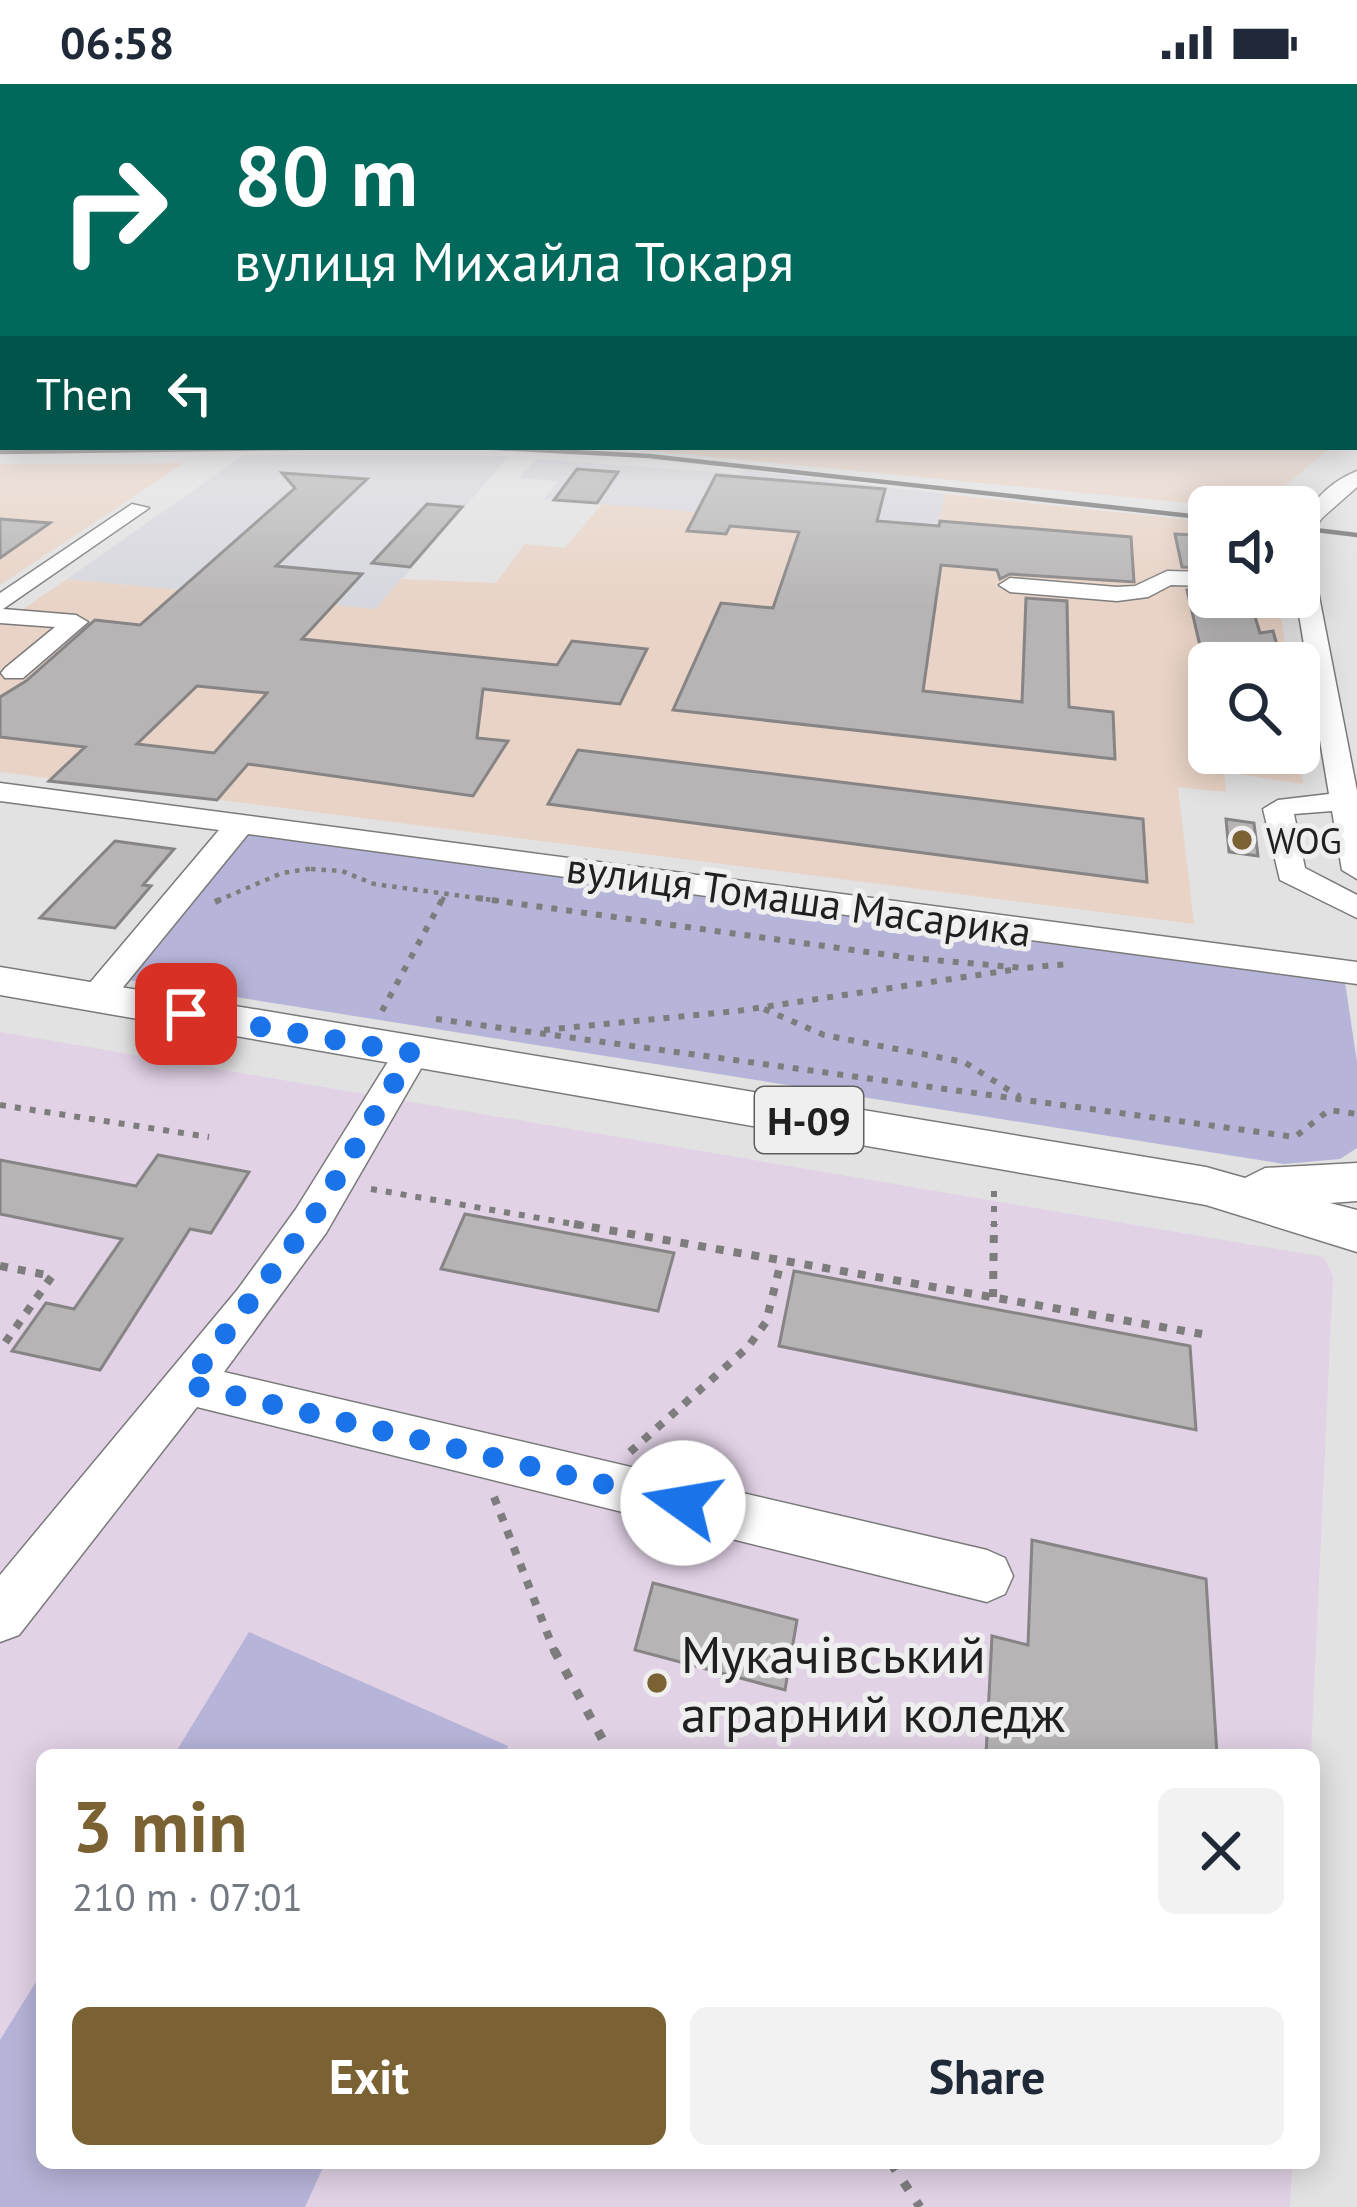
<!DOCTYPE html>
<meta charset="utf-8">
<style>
body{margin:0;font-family:"PT Sans",sans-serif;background:#f2f2f3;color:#1f2937;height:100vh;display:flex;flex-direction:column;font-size:45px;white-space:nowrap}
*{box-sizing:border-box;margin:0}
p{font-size:39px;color:#747a83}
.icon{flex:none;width:66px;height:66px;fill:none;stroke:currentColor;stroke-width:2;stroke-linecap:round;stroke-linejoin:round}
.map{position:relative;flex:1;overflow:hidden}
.details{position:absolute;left:36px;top:1665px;width:1284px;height:420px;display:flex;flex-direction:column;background:#fff;border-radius:18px;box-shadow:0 6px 30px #0003}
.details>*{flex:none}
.top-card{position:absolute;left:0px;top:0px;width:1359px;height:366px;box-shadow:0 6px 30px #0003;background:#00695c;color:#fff;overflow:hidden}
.tools{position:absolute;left:1188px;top:402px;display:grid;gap:24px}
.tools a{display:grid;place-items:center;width:132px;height:132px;border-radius:18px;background:#fff;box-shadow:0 6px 30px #0003;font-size:60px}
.pin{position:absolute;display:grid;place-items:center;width:102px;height:102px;color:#fff;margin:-51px;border-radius:24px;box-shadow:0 6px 18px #0006}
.me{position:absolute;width:132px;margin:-66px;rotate:283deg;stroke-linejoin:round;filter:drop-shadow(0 0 9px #0008)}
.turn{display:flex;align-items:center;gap:42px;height:252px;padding:0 36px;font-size:54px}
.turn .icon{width:156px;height:156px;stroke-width:2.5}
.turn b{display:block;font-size:84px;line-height:102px}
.then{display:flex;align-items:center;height:114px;padding:0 36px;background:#0003;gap:24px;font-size:45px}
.round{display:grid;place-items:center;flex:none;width:126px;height:126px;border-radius:18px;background:#f2f2f3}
.head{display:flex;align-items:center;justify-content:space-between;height:204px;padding:0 36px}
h1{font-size:72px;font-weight:700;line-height:90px;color:#7b6233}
.cta{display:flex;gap:24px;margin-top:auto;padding:24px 36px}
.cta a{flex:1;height:138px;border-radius:18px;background:#7b6233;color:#fff;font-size:48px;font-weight:700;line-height:138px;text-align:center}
.cta a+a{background:#f2f2f3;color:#1f2937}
.status{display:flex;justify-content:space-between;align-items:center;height:84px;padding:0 60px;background:#fff;direction:ltr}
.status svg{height:33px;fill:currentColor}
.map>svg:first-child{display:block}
.built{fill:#d6d6de}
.industrial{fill:#e9d3c6}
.education{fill:#e1d2e5}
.green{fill:#b6b4d8}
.building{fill:#b6b4b4;stroke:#868484;stroke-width:3;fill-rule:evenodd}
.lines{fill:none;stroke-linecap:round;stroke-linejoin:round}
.minor-casing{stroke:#7a7a7b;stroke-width:3}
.major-casing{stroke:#7a7a7b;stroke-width:3}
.path-far3{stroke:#7d7d7e;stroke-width:4.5;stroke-dasharray:4.5 6;stroke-linecap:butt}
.path-far2{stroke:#7d7d7e;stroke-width:6;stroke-dasharray:6 9;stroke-linecap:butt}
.path-far1{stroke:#7d7d7e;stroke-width:8;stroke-dasharray:8 10;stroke-linecap:butt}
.path{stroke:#7d7d7e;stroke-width:9;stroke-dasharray:9 14;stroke-linecap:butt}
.minor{fill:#fff;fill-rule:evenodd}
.major{fill:#fff;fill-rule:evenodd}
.rail{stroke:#707071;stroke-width:4.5}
.route{stroke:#1a73e8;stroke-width:21;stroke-dasharray:0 37.8}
.poi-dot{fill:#7b6233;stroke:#efeff0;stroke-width:4.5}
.labels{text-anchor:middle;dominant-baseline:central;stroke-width:10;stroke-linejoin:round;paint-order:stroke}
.far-poi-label{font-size:36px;fill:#202021;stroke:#efeff0;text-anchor:start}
.shield{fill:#efeff0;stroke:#5e5e5f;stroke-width:3}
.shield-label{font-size:39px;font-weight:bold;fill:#202021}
.street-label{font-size:42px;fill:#202021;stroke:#efeff0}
.near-poi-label{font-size:51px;fill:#202021;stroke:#efeff0;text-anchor:start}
</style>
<div class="status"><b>06:58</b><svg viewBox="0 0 49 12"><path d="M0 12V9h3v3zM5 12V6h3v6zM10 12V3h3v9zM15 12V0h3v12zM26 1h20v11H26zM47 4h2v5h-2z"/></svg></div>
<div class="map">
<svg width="1357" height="2123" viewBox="0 0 1357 2123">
<rect width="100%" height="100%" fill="#e2e2e3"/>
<path class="built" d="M244,371L509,372L376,525L67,495Z
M537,375L740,390L746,386L945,410L939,439L851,442L544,415L558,397L518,394Z"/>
<path class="industrial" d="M610,363H1331L1260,423H1230Z
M184,379L0,501V380Z
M945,410L1209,438V513H1278L1288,579H1209V669L1299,668L1303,700L1224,688L1226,708L1178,703L1194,840L0,688V541L67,495L376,525L401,495L496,499L525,460L565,464L602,420L852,442H930L939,439Z"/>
<path class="education" d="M0,948L1324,1173L1333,1192L1311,1671H42V2079H1292L1290,2123H0Z"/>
<path class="green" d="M245,750L1345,898L1357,978V1064L1340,1075L1284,1080L122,895Z
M249,1548L508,1662L504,1671H174Z
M42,1888V2079H325L305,2123H0V1956Z"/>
<path class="building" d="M577,385L618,388L597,419L554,416Z
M282,389L367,395L276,482L362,490L302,555L557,581L572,557L647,565L620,620L483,605L477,654L508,657L473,712L248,680L217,716L49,697L85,663L0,653V613L26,597L95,536L140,541L295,404ZM197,602L267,609L214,669L137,660Z
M716,391L885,405L877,437L939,442L940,437L1131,453L1134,498L1010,490L1000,495L997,486L941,481L923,607L1022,618L1026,514L1067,517L1069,623L1113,628L1115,675L673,626L721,519L773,524L799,448L730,442L726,450L687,447Z
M427,420L462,423L410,483L372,479Z
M0,435L50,439L0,474Z
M1175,450L1209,452V484L1182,483Z
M1187,506H1209V513H1249L1260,549L1273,547L1282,579H1204Z
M578,666L1143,735L1147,798L548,720Z
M1226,735L1254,739L1258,772L1229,768Z
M115,757L174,765L143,801L151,802L115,844L40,834Z
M158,1071L249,1088L211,1149L190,1145L100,1286L12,1267L46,1219L74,1225L122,1155L0,1130V1076L136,1102Z
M465,1130L674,1169L658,1227L441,1185Z
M794,1187L1190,1262L1196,1346L779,1262Z
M1032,1456L1206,1495L1217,1671H986L992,1552L1028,1561Z
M653,1499L797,1536L785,1606L635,1566Z"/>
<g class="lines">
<defs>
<path id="minor" d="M0,227H3V232H0Z
M1356,293H1357V303H1356Z
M1357,387V403L1322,434L1306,457L1299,459C1299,427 1327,399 1357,387Z
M132,420L149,424L3,525L76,531L88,538L23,594H5L1,589L5,584L55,543L0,539V509Z
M1299,460L1310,466L1357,707V795L1342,786L1332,727L1294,730L1305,784L1357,811V834L1280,796L1263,725L1278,716L1329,710L1296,513Z
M1167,487L1209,488V502L1171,501L1148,513L1117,517L1010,508L999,501L1010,494L1117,503L1135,502Z
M0,699L1357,878V900L248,750L107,923H83L78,915L83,907L219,746L0,717Z
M412,956L425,960L430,969L326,1149L224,1288L987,1466L1005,1474L1013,1492L1005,1510L987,1518L197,1323L19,1551L0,1558V1491L238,1205L296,1125L399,960Z"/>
<path id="major" d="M0,883L1206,1083L1245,1094L1265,1084L1357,1079V1117L1330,1119L1357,1126V1168L1206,1121L0,911Z"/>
</defs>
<use href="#minor" class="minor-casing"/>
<use href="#major" class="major-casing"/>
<path class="path-far3" d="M311,785L342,787L374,800L499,817
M217,817L282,789L315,784
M442,817L446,809"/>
<path class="path-far2" d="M477,814L911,874L1024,884L1068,880
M215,818L224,814
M764,925L824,951L964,978L1020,1013
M382,927L443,814
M436,935L1295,1053L1329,1026L1357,1030
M544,946L737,927L1018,885
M0,1021L209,1053
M371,1105L591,1143
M994,1143V1101"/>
<path class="path-far1" d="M574,1140L1202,1250
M0,1182L52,1192L0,1266
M993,1213L994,1140
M630,1368L748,1263L766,1238L781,1178
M494,1413L555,1569"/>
<path class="path" d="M554,1566L611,1671
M891,2079L920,2123"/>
<use href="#minor" class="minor"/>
<use href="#major" class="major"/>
<path class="rail" d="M478,363L649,372L1209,434
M0,368L372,363
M1299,444L1357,451"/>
</g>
<linearGradient id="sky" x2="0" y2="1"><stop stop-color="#72a6cc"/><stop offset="0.43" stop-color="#f2f2f2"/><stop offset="1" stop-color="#f2f2f2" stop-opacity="0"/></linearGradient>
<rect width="1357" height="524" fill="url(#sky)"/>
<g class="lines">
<path class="route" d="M186,930L412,969L311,1137L187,1300L683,1419"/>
</g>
<g class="poi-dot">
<circle cx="1242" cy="756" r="12"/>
<circle cx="657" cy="1599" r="12"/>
</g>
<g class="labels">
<g class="far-poi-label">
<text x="1266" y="756">WOG</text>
</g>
<rect class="shield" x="755" y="1003" width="108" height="66" rx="9"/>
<g class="shield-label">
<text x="809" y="1036">Н-09</text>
</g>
<g class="street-label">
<text transform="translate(799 815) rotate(8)">вулиця Томаша Масарика</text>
</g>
<g class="near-poi-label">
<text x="681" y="1570">Мукачівський<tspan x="681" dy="59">аграрний коледж</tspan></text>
</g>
</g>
</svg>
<div class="tools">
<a><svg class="icon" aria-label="sound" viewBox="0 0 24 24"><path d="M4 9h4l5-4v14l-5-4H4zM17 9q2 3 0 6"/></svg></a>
<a><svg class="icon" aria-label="search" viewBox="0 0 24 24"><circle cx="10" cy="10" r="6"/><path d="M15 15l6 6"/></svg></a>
</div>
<div class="pin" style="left:186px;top:930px;background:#d93025"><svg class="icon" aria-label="arrive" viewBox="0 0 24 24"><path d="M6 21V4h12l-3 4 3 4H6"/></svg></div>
<svg class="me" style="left:683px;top:1419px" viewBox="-20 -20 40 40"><circle r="19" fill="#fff"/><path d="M0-13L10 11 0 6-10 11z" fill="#1a73e8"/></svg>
<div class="top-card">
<div class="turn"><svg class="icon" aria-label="right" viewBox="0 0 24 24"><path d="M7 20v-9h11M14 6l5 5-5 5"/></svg><div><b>80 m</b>вулиця Михайла Токаря</div></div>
<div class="then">Then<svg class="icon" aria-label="left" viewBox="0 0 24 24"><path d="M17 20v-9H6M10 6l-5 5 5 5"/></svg></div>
</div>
<section class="details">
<div class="head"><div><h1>3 min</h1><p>210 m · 07:01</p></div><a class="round"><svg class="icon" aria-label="close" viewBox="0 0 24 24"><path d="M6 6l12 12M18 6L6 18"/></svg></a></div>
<div class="cta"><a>Exit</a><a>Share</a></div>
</section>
</div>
